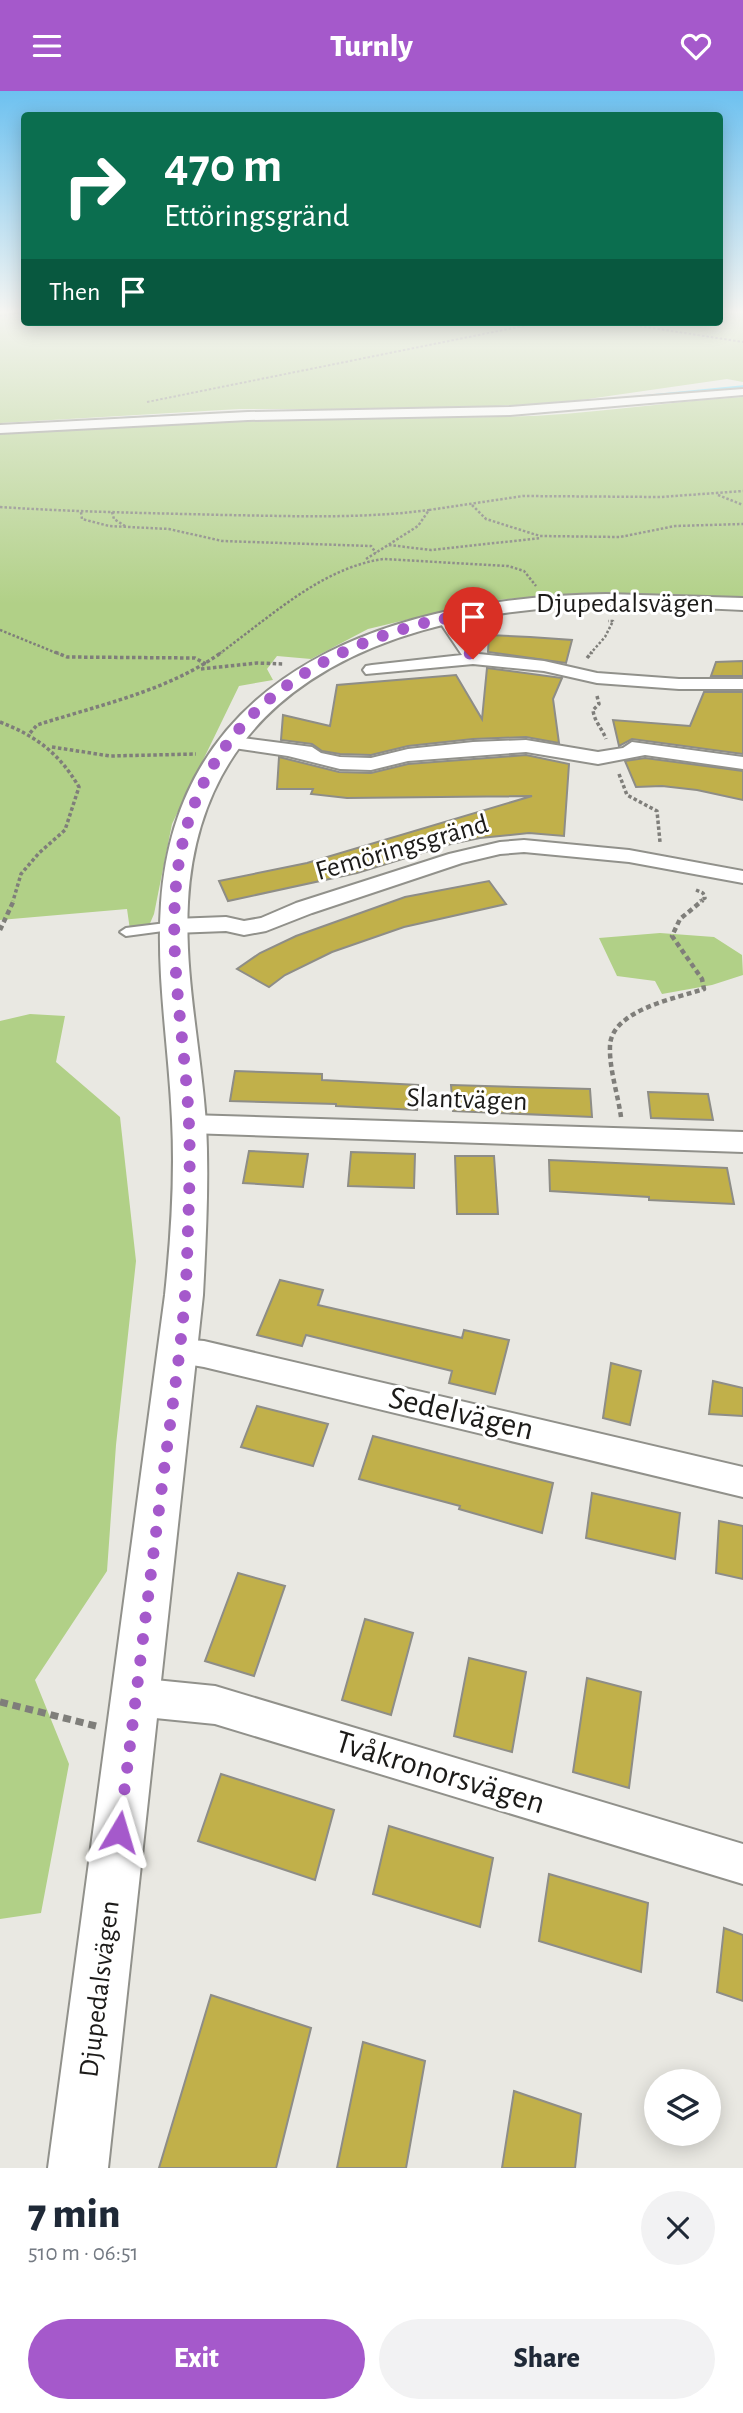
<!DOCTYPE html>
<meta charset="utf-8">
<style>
body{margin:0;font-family:"Alegreya Sans",sans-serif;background:#f2f2f3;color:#1f2937;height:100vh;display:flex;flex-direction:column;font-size:26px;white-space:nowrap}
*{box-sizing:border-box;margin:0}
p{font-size:23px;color:#747a83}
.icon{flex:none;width:38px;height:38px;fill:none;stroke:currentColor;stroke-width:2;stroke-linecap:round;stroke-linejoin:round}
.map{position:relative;height:2077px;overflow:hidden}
.drawer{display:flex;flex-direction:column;background:#fff;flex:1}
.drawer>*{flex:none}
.top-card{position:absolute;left:21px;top:21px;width:702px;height:214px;border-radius:7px;box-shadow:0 4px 18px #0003;background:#0b6e4f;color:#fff;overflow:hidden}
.fabs{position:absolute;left:644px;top:1978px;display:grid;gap:14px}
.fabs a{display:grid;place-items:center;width:77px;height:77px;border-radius:50%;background:#fff;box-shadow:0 4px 18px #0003;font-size:35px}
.pin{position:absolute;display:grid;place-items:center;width:60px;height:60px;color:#fff;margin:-72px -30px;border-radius:50% 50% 50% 0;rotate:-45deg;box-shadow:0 0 7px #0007}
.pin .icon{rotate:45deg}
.me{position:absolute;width:77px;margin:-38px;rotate:7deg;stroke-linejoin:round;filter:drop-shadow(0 0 5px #0008)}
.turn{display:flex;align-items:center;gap:24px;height:147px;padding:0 28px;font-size:32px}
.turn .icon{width:91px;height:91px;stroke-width:2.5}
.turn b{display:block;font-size:49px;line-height:60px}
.then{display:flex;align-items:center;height:66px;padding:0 28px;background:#0003;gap:14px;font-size:26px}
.round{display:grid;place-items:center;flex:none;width:74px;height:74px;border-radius:37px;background:#f2f2f3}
.summary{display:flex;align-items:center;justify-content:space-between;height:119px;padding:0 28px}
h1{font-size:42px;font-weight:800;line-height:52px}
.button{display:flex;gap:14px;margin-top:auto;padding:14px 28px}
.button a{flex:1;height:80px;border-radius:42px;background:#a559cb;color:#fff;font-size:28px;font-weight:800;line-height:80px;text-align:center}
.button a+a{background:#f2f2f3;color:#1f2937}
header{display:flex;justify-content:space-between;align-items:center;height:91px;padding:0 28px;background:#a559cb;color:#fff;font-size:32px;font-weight:800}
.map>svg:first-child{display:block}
.green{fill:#b1d087}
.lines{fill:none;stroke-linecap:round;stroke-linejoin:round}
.stream{stroke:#56d4fd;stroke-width:3.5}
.building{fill:#c1b04a;stroke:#8e8d87;stroke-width:2}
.service-casing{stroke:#91918b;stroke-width:4}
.minor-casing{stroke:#91918b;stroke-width:4}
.tertiary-casing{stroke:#91918b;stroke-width:4}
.path-far4{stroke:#7f7e7a;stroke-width:2;stroke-dasharray:2.5 2;stroke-linecap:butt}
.path-far3{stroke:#7f7e7a;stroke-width:2.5;stroke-dasharray:2.5 2;stroke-linecap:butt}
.path-far2{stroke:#7f7e7a;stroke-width:3.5;stroke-dasharray:3.5 2.5;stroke-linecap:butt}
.path-far1{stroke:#7f7e7a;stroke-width:4.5;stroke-dasharray:5 3.5;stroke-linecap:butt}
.path{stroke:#7f7e7a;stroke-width:7;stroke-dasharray:8 5;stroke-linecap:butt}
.service{fill:#fff;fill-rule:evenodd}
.minor{fill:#fff;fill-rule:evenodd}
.tertiary{fill:#fff;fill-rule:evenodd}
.route{stroke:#a559cb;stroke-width:12;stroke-dasharray:0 21.6}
.labels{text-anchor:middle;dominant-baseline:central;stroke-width:6;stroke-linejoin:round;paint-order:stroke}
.street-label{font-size:28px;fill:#1c1b19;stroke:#fff}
.near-street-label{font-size:33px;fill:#1c1b19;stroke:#fff}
</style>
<header><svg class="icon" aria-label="menu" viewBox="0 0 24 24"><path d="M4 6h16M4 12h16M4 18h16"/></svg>Turnly<svg class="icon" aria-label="heart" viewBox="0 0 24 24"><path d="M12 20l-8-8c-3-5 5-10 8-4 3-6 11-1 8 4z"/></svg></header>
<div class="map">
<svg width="743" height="2077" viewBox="0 0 743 2077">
<rect width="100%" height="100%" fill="#e9e8e2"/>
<path class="green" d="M0,222H24V231H719V222H743V291L727,288L581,309L517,314L442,318H239L0,332Z
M743,306V507L580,502L485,510L368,538L311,568L277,565L267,578L273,589L239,595L172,733L154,823L148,837L130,839L127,818L0,829V343C166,327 333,329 499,326C581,325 662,311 743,306Z
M660,842L714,846L742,864L743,884L712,894L662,903L655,890L617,885L599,847Z
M30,923L65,925L56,971L120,1026L136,1170L116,1354L107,1480L35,1589L69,1673L41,1822L0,1828V930Z"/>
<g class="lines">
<path class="stream" d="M611,309L743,296
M118,328L193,324"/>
</g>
<path class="building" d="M489,544L530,546L572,549L566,572L488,561Z
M743,570V585H711L716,571Z
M487,577L562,587L553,608L559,652L526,646L473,648L408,655L371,664L340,663L322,660L312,653L281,649L283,624L330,635L337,594L456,584L482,628Z
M704,601H743V663L632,648L619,655L613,629L690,635Z
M526,664L569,673L564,745L529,742L480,747L451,753L357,782L228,810L219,790L307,772L532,705L347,707L311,703L313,698H277L279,666L339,681L371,682L408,673Z
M645,667L743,680V709L697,699L662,695L636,696L625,670Z
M489,790L506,813L404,836L332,861L285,884L269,896L237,878L260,862L296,845L405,806Z
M235,980L322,983V989L418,994L417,1019L336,1015V1013L230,1010Z
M451,994L590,998L592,1026L453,1020Z
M648,1001L708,1003L713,1029L651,1027Z
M249,1060L308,1063L303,1096L243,1092Z
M351,1061L415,1063L414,1097L348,1095Z
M455,1065H494L498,1123H457Z
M549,1069L727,1077L734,1113L649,1109V1106L550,1100Z
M280,1189L323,1199L318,1214L462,1247L464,1239L509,1249L495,1303L449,1292L452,1280L306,1244L302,1255L257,1244Z
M611,1272L641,1280L630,1334L603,1327Z
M713,1290L743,1297V1325L709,1323Z
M257,1315L328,1333L313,1375L241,1356Z
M373,1345L553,1392L542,1442L459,1418L460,1415L359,1388Z
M592,1402L680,1422L675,1468L586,1447Z
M719,1430L743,1435V1488L716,1482Z
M238,1482L285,1495L254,1585L205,1570Z
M365,1528L413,1542L391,1624L342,1609Z
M469,1567L526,1581L512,1661L454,1645Z
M587,1587L641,1601L629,1697L573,1681Z
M221,1683L334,1719L315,1789L198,1750Z
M389,1735L493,1767L480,1836L373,1803Z
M549,1783L648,1812L641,1881L539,1850Z
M724,1837L743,1844V1910L717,1901Z
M211,1904L311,1937L276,2077H159Z
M363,1951L425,1970L406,2077H337Z
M514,2000L581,2023L575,2077H502Z"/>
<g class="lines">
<defs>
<path id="service" d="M174,831L180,835L178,838L126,845L120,841L126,837Z"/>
<path id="minor" d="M743,298V304L510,324L248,329L0,342V334L248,321L510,316Z
M445,522C461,527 471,550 479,563L544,570L597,582L679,588H743V598H679L597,592L544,580L473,573L366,583L363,579L366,575L372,574L462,564L437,527Z
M227,645L312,656L321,662L340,666L371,667L408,658L473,651L526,649L598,661L623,657L632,651L743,666V678L645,664L598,673L526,661L408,670L371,679L340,678L288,665L220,655L218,651Z
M524,749L629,759L743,780V792L629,771L524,761L500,763L462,772L312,822L266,840L244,844L226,840L174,842L166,840L163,835L166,830L174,828L226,826L244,830L261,827L296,812L449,763L500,751Z
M189,1024L743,1041V1061L189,1042L180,1040L176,1033L180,1026Z
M179,1248L204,1250L743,1376V1406L204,1276L168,1270L164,1261L168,1252Z
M135,1587L215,1595L743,1753V1793L215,1633L135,1625L122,1619L116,1606L122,1593Z"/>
<path id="tertiary" d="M606,503L743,507V519C682,517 621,511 560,516C376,530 200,601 188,811C184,885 201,958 206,1032C209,1089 206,1146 203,1204L108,2077H48L165,1204C171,1146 175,1087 172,1029C169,957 156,885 161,812C177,574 402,506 606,503Z"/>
</defs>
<use href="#service" class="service-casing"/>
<use href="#minor" class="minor-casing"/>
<use href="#tertiary" class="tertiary-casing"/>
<path class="path-far4" d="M0,225L19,222
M613,231L743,251
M147,311L543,231"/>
<path class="path-far3" d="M718,404L743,414
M472,414L486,428L540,445L620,446L675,435L743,433
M0,416C75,421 150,422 225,424C294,425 361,428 429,419
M81,421L82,428L109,435L169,438L222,450L371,455L376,462
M112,421L114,428L125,435
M389,454L431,459L541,447
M366,468L418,435L429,419L523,405L661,406L743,400
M0,539L59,563
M219,563C269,527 321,477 383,468L508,475L524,480L536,495
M590,563L605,546L613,530H608"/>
<path class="path-far2" d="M55,561L67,566L195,567L206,573
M587,567L592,561
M201,578L257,572L283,573
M597,605L599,613L593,619C594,630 602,637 606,648
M0,631C36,645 59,662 79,696L65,739L39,762L21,783L13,810
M30,642L37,634C99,614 168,600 222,561
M52,656L110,665L196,663
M619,683L627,704L657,720L660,751
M696,799L703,802L705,807L700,810"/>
<path class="path-far1" d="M0,839L14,809
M621,1026C618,1004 609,977 610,955C611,919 677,907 704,898L702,888L672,845L680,828L703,809"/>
<path class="path" d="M0,1611L96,1635"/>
<use href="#service" class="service"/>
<use href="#minor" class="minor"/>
<use href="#tertiary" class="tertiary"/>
</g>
<linearGradient id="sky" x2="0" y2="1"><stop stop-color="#6dc1f0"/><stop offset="0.43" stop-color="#f5f5f2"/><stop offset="1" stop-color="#f5f5f2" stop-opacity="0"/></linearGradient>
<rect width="743" height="513" fill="url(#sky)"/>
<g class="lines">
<path class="route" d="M119,1741C134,1626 147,1510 162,1395C171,1321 184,1245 187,1171C188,1125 191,1079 189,1034C185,927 154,812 196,709C238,604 339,551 444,527L456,539L473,568"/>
</g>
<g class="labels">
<g class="street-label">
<text x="625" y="513">Djupedalsvägen</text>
<text transform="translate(402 757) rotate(-16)">Femöringsgränd</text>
<text transform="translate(467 1009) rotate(2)">Slantvägen</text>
<text transform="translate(100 1898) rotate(-83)">Djupedalsvägen</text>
</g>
<g class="near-street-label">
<text transform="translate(461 1323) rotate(13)">Sedelvägen</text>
<text transform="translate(440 1682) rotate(17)">Tvåkronorsvägen</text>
</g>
</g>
</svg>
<div class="fabs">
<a><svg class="icon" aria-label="layers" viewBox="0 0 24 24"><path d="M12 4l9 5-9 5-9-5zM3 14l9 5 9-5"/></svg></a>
</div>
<div class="pin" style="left:473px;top:568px;background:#d93025"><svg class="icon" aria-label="arrive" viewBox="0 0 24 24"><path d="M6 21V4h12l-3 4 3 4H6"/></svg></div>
<svg class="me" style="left:119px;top:1741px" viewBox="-20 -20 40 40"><path d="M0-17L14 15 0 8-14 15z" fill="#a559cb" stroke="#fff" stroke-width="4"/></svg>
<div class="top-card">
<div class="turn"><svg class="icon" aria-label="right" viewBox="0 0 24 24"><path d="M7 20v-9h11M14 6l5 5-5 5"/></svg><div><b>470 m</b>Ettöringsgränd</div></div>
<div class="then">Then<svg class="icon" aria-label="arrive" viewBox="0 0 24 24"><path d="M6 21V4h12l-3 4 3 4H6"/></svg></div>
</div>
</div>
<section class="drawer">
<div class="summary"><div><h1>7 min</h1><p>510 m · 06:51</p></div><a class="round"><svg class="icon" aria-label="close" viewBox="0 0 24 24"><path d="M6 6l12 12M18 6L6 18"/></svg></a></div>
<div class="button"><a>Exit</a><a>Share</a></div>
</section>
